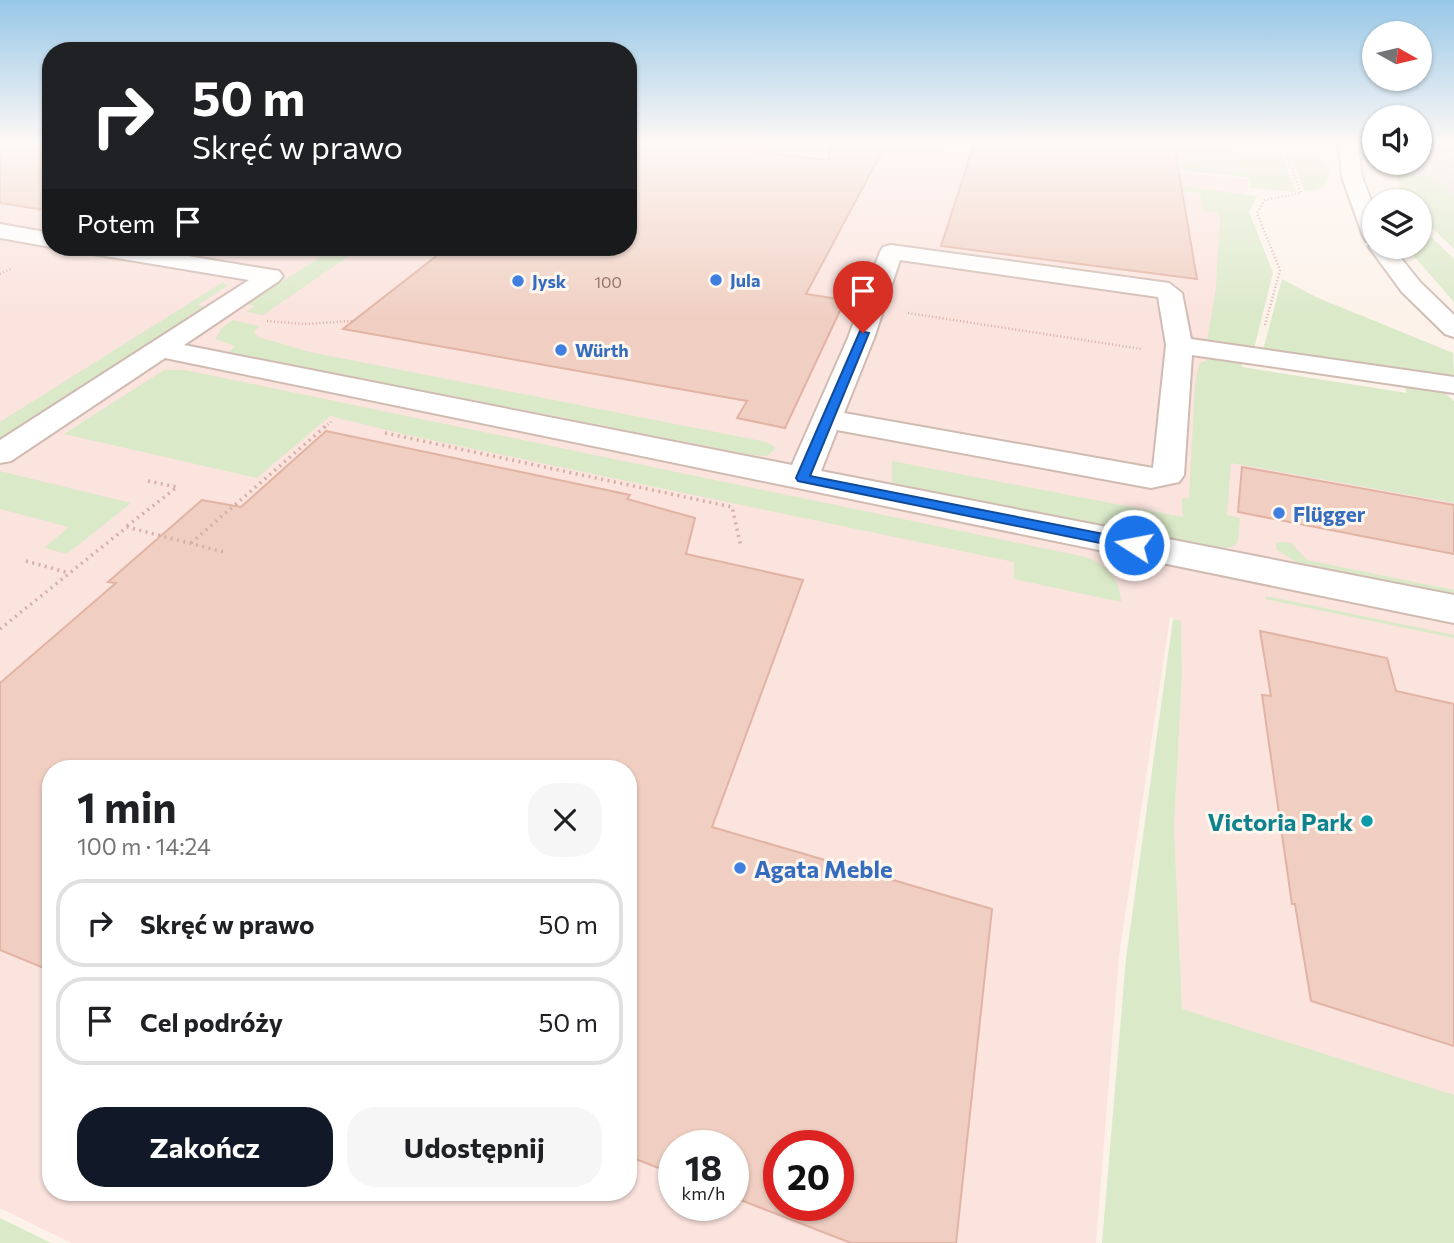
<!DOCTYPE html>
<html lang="pl">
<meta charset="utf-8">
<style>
body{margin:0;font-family:Commissioner,sans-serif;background:#f6f6f6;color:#202124;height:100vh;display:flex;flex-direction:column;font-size:26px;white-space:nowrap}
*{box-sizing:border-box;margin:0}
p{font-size:23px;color:#757577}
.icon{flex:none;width:38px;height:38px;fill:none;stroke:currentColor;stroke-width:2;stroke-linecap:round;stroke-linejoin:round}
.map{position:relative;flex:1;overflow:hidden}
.details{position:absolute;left:42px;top:760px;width:595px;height:441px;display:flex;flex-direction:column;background:#fff;border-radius:28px;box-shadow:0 2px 5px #0004}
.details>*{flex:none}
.hud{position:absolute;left:42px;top:42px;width:595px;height:214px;border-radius:28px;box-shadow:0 2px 5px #0004;background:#202124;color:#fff;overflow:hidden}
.needle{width:46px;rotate:98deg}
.controls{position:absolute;left:1362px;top:21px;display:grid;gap:14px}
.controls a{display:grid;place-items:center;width:70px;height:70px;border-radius:50%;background:#fff;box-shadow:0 2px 5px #0004;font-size:35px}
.speed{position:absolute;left:658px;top:1130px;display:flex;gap:14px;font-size:35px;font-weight:700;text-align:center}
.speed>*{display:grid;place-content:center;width:91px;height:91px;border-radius:50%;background:#fff;box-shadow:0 2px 5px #0004;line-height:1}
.speed small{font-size:18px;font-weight:400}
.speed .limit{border:10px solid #d22;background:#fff;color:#111}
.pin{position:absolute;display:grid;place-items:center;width:60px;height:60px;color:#fff;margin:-72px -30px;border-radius:50% 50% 50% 0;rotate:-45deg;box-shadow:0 0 7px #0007}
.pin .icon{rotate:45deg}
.me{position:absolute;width:77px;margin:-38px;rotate:281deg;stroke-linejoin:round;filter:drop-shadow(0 0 5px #0008)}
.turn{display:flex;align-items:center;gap:24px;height:147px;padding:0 35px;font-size:32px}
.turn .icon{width:91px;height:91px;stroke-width:2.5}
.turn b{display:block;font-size:49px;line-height:60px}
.then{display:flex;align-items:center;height:66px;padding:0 35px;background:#0003;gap:14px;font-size:26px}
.round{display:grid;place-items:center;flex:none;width:74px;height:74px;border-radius:28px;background:#f6f6f6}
.headline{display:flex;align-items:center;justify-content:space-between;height:119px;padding:0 35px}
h1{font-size:42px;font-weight:700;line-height:52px}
.primary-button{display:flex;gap:14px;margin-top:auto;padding:14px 35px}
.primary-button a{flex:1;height:80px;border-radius:28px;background:#111827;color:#fff;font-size:28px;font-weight:700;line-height:80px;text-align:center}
.primary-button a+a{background:#f6f6f6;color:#202124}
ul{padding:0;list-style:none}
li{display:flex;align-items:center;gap:21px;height:88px;margin:0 14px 10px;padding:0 21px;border:4px solid #e0e0e0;border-radius:28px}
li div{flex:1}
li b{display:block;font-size:26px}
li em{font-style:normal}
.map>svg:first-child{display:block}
.commercial{fill:#fbe3de;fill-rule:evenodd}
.industrial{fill:#ebe3df}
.green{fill:#dae9c8}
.building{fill:#f0cfc2;stroke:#e2b3a3;stroke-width:2;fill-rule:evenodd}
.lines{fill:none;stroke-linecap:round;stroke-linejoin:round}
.minor-casing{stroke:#d0bbb2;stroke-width:4}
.path-far1{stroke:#d5b1a5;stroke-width:2.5;stroke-dasharray:1 2.5;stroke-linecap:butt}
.path{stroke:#d5b1a5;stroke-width:3.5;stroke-dasharray:2 4.5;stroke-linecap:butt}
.minor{fill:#fff;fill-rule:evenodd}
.route{fill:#1a73e8;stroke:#114b97;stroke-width:2}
.shop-dot{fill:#3f7fe0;stroke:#fef7f0;stroke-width:2.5}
.culture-dot{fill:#0f9aa8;stroke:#fef7f0;stroke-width:2.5}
.labels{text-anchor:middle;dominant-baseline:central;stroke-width:6;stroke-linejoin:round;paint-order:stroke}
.far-number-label{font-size:16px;fill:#94756b}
.far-shop-label{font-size:18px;font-weight:bold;fill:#366cbe;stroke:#fef7f0;text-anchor:start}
.shop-label{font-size:21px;font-weight:bold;fill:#366cbe;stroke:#fef7f0;text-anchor:start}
.near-culture-label{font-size:24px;font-weight:bold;fill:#0d838f;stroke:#fef7f0;text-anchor:end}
.near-shop-label{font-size:24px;font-weight:bold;fill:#366cbe;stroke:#fef7f0;text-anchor:start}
</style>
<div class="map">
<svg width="1454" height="1243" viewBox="0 0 1454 1243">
<rect width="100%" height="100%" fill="#fcf2ea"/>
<path class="commercial" d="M0,144H51V247H628V144H891L1248,179L1249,187L1245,194L1225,365L1454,409V1243L1182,1009L1174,827L1182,675L1181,622L1170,617L1119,956L1096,1243H71L0,1208ZM51,768H628V1192H51ZM674,1146H733V1206H674ZM779,1146H838V1206H779Z"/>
<path class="industrial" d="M901,144H1235L1248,177Z
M1419,144H1454V236L1414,198L1405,163H1419Z"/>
<path class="green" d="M912,144H979L1209,166L1210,169L1244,173L1237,150L1282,154L1295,192L1251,188L1248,177Z
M1291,155C1300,156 1312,155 1320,159C1329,163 1332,176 1326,184C1322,190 1311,190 1305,192Z
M1396,172L1431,177L1454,198V249L1419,215V201H1405L1402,198Z
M1181,186L1257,196L1249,212L1273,273L1254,349L1207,341L1216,288L1220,221L1218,212L1203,211L1200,193L1182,191Z
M1419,225L1454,259V302L1406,247H1419Z
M337,247H362L263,315L246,312L255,306L246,304Z
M1282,279L1316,297L1453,353L1454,376L1263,350Z
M223,282L227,286L198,305L205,307L0,438V422Z
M233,320L259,326L254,332L258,337L310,352L766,442L774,446L775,449L767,456L751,455L229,352L235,346L215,339L222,328Z
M1211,358L1240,361L1242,367L1407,393L1404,386L1444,392L1454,401V503L1231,463L1227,515L1240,518L1238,542L1232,547L1219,548L892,483V461L1183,517L1182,498H1189L1195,384L1199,364Z
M164,370H185L1086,557C1107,564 1120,579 1121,602L1014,579V562L403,434L330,416L257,478L64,434Z
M0,471L131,503L67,554L44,548L69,527L0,509Z
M1280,542L1291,543L1307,560L1454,590V595L1298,563L1277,550L1276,543Z
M1266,596L1454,635V638L1265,599Z
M1173,619L1181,621L1182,675L1174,827L1182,1009L1454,1095V1243H1102L1126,959Z
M0,1218L51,1243H0Z"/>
<path class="building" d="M0,144H51V211L0,203Z
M628,144H683L829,160L830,144H886L806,294L845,300L785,428L737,418L747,401L343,329L448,247H628Z
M974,144H1174L1197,279L941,246Z
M326,431L630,495L627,499L695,518L686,554L803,580L712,827L992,909L956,1243H851L733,1197V1146H674V1174L628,1156V768H51V971L0,950V683L116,583L108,582L202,500L241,507ZM779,1146H838V1206H779Z
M1242,467L1454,505V554L1238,512Z
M1260,631L1387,658L1396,691L1454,704V1046L1311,1001L1295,904H1292L1262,695L1271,696Z"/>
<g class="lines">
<defs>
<path id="minor" d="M1339,144H1357L1362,177L1374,208V247H1392L1420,282L1454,315V337L1445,334L1402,292L1369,247L1372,242L1366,241L1363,236L1342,177Z
M0,224L51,233V247L0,238Z
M891,245L1169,283L1182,293L1191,339L1454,377V393L1192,355L1184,475L1179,482L1151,488L837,430L821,471L1454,595V623L165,358L11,461L0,463V440L249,280L93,254L85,252L82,247H133L279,271L283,276L279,281L184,345L792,465L848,338L880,252L883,247ZM900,260L1158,297L1166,345L1153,468L844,413L874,338Z"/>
</defs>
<use href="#minor" class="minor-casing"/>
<path class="path-far1" d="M0,274L12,268
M908,313L1142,349
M267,321L304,324L353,321
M1265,325L1280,270L1257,213L1265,200L1301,193L1285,150L1290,144
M325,427L332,421"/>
<path class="path" d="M385,433L732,507L741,547
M127,526L177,487L148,481
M191,543L327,425
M26,561L69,573
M0,629L127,527L224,552"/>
<use href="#minor" class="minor"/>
</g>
<linearGradient id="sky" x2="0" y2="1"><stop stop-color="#97c7e7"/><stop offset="0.45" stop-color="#fef9f6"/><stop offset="1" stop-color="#fef9f6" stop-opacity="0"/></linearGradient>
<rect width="1454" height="318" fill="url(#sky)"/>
<path class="route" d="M860,331L869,333L810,476L1134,540L1141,545L1139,548L1134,550L798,481L796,478Z"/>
<g class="shop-dot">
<circle cx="716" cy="280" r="7"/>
<circle cx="518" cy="281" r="7"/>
<circle cx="561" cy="350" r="7"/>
<circle cx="1279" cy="513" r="7"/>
<circle cx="740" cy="868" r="7"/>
</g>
<circle class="culture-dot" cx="1367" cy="821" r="7"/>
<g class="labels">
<g class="far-number-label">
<text x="608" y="281">100</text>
</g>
<g class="far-shop-label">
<text x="730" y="280">Jula</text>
<text x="532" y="281">Jysk</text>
<text x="575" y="350">Würth</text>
</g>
<g class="shop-label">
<text x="1293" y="513">Flügger</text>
</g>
<g class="near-culture-label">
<text x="1353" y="821">Victoria Park</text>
</g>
<g class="near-shop-label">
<text x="754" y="868">Agata Meble</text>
</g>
</g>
</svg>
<div class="controls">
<a><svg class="needle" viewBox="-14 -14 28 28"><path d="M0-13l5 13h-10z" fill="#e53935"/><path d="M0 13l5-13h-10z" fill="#757577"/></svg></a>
<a><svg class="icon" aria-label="sound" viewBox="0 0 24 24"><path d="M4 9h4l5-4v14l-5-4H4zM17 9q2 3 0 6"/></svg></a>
<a><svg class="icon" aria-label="layers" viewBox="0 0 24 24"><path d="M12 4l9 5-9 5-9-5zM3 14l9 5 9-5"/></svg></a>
</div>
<div class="speed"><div>18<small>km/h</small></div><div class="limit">20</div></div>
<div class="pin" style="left:863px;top:333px;background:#d93025"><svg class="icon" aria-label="arrive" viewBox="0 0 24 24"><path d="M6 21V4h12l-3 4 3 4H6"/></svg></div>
<svg class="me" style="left:1134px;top:545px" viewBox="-20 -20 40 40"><circle r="17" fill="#1a73e8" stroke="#fff" stroke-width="3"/><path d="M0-11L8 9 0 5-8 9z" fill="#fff"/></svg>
<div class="hud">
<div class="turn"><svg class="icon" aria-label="right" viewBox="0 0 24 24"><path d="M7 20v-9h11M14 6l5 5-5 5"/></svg><div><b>50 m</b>Skręć w prawo</div></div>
<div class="then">Potem<svg class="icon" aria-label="arrive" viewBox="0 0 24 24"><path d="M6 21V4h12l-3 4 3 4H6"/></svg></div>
</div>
<section class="details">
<div class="headline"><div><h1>1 min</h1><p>100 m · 14:24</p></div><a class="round"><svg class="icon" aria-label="close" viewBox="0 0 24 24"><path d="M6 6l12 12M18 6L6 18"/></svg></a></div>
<ul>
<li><svg class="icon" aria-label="right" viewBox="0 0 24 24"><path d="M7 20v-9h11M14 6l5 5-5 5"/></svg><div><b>Skręć w prawo</b></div><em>50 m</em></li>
<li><svg class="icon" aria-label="arrive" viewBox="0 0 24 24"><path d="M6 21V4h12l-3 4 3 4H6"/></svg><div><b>Cel podróży</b></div><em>50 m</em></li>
</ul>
<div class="primary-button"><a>Zakończ</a><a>Udostępnij</a></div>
</section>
</div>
